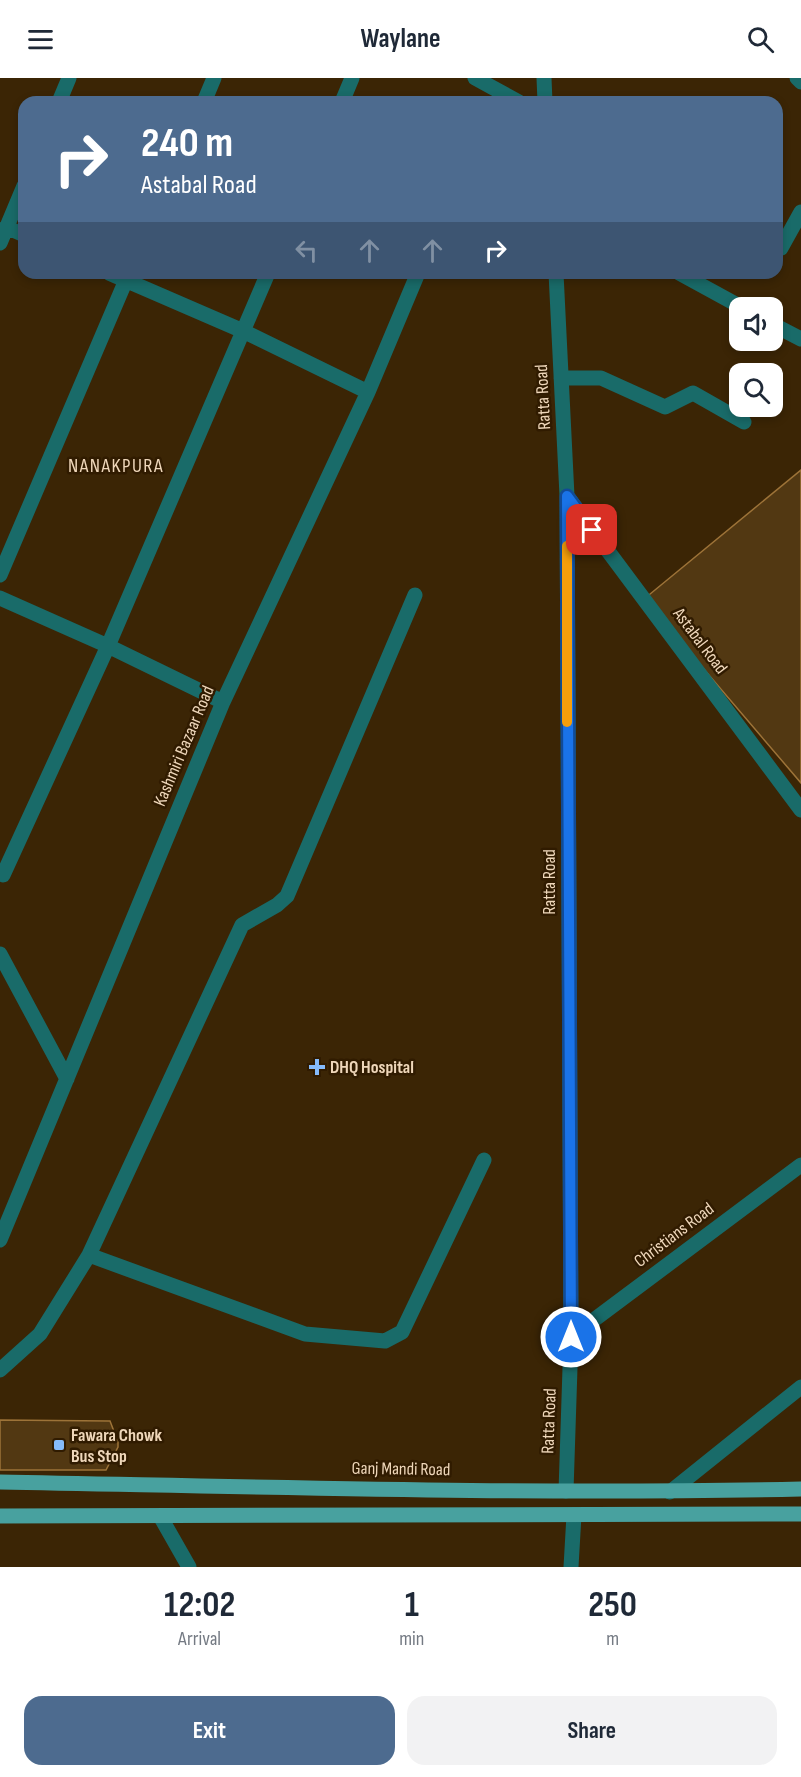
<!DOCTYPE html>
<style>
body{margin:0;font-family:"Sofia Sans Condensed",sans-serif;background:#f2f2f3;color:#1f2937;height:100vh;display:flex;flex-direction:column;font-size:22px;white-space:nowrap}
*{box-sizing:border-box;margin:0}
p{font-size:20px;color:#747a83}
.icon{flex:none;width:33px;height:33px;fill:none;stroke:currentColor;stroke-width:2;stroke-linecap:round;stroke-linejoin:round}
.map{position:relative;height:1489px;overflow:hidden}
.panel{display:flex;flex-direction:column;background:#fff;flex:1}
.panel>*{flex:none}
.hud{position:absolute;left:18px;top:18px;width:765px;height:183px;border-radius:18px;box-shadow:0 3px 9px #0003;background:#4d6b8f;color:#fff;overflow:hidden}
.tools{position:absolute;left:729px;top:219px;display:grid;gap:12px}
.tools a{display:grid;place-items:center;width:54px;height:54px;border-radius:12px;background:#fff;box-shadow:0 3px 9px #0003;font-size:30px}
.pin{position:absolute;display:grid;place-items:center;width:51px;height:51px;color:#fff;margin:-26px;border-radius:12px;box-shadow:0 3px 9px #0006}
.me{position:absolute;width:66px;margin:-33px;rotate:0deg;stroke-linejoin:round;filter:drop-shadow(0 0 4px #0008)}
.turn{display:flex;align-items:center;gap:21px;height:126px;padding:0 24px;font-size:27px}
.turn .icon{width:78px;height:78px;stroke-width:2.5}
.turn b{display:block;font-size:42px;line-height:51px}
.lanes{display:flex;align-items:center;height:57px;padding:0 24px;background:#0003;justify-content:center;gap:30px;direction:ltr}
.lanes .off{opacity:.35}
.eta{display:flex;justify-content:space-evenly;align-items:center;height:102px;text-align:center}
.eta b{font-size:36px;font-weight:700;line-height:42px}
.button{display:flex;gap:12px;margin-top:auto;padding:12px 24px}
.button a{flex:1;height:69px;border-radius:18px;background:#4d6b8f;color:#fff;font-size:24px;font-weight:700;line-height:69px;text-align:center}
.button a+a{background:#f2f2f3;color:#1f2937}
header{display:flex;justify-content:space-between;align-items:center;height:78px;padding:0 24px;background:#fff;font-size:27px;font-weight:700}
.map>svg:first-child{display:block}
.building{fill:#523812;stroke:#9d7338;stroke-width:1.5}
.lines{fill:none;stroke-linecap:round;stroke-linejoin:round}
.minor{stroke:#196b69;stroke-width:15}
.major{stroke:#48a19f;stroke-width:15}
.route-casing{stroke:#114b97;stroke-width:15}
.route{stroke:#1a73e8;stroke-width:10}
.slow{stroke:#f59e0b;stroke-width:10}
.poi-dot{fill:#85bbfb;stroke:#301b00;stroke-width:2}
.labels{text-anchor:middle;dominant-baseline:central;stroke-width:5;stroke-linejoin:round;paint-order:stroke}
.street-label{font-size:18px;fill:#efd7ba;stroke:#301b00}
.poi-label{font-size:18px;font-weight:bold;fill:#efd7ba;stroke:#301b00;text-anchor:start}
.neighbourhood-label{font-size:20px;letter-spacing:1.5px;fill:#efd7ba;stroke:#301b00}
</style>
<header><svg class="icon" aria-label="menu" viewBox="0 0 24 24"><path d="M4 6h16M4 12h16M4 18h16"/></svg>Waylane<svg class="icon" aria-label="search" viewBox="0 0 24 24"><circle cx="10" cy="10" r="6"/><path d="M15 15l6 6"/></svg></header>
<div class="map">
<svg width="801" height="1489" viewBox="0 0 801 1489">
<rect width="100%" height="100%" fill="#3b2505"/>
<path class="building" d="M801,392V705L644,521Z
M0,1342L110,1343L118,1364V1369L106,1392H0Z"/>
<g class="lines">
<path class="minor" d="M475,0L519,24
M544,0L545,24
M797,0L801,4
M59,24L69,0
M204,24L214,0
M342,24L352,0
M6,149L24,157
M0,165L24,108
M777,170H781L801,134
M109,195L243,253L368,314
M556,195L567,418L571,1259L566,1413
M679,195L743,230
M772,246L801,261
M561,300H601L665,329L693,315L744,344
M567,418L801,732
M0,497L129,195
M0,520L108,568L223,624
M3,797L108,568L268,195
M0,876L67,1001
M0,1162L223,624L368,314L418,195
M89,1177L305,1256L385,1263L402,1254L484,1082
M571,1259L801,1087
M0,1292L40,1256L89,1177L242,847L277,827L287,818L415,517
M670,1414L801,1309
M160,1438L189,1489
M571,1489L574,1437"/>
<path class="major" d="M0,1404C267,1409 534,1417 801,1411
M0,1438L801,1436"/>
</g>
<g class="lines">
<defs>
<path id="route" d="M571,1259L567,418L592,452"/>
</defs>
<use href="#route" class="route-casing"/>
<use href="#route" class="route"/>
<path class="slow" d="M567,468V644"/>
</g>
<g class="poi-dot">
<path d="M314 980h6v6h6v6h-6v6h-6v-6h-6v-6h6z"/>
<rect x="53" y="1361" width="12" height="12" rx="3"/>
</g>
<g class="labels">
<g class="street-label">
<text transform="translate(543 319) rotate(-93)">Ratta Road</text>
<text transform="translate(700 563) rotate(53)">Astabal Road</text>
<text transform="translate(184 668) rotate(-67)">Kashmiri Bazaar Road</text>
<text transform="translate(549 804) rotate(-90)">Ratta Road</text>
<text transform="translate(674 1157) rotate(-37)">Christians Road</text>
<text transform="translate(549 1343) rotate(-88)">Ratta Road</text>
<text transform="translate(401 1391) rotate(1)">Ganj Mandi Road</text>
</g>
<g class="poi-label">
<text x="330" y="989">DHQ Hospital</text>
<text x="71" y="1357">Fawara Chowk<tspan x="71" dy="21">Bus Stop</tspan></text>
</g>
<g class="neighbourhood-label">
<text x="116" y="388">NANAKPURA</text>
</g>
</g>
</svg>
<div class="tools">
<a><svg class="icon" aria-label="sound" viewBox="0 0 24 24"><path d="M4 9h4l5-4v14l-5-4H4zM17 9q2 3 0 6"/></svg></a>
<a><svg class="icon" aria-label="search" viewBox="0 0 24 24"><circle cx="10" cy="10" r="6"/><path d="M15 15l6 6"/></svg></a>
</div>
<div class="pin" style="left:592px;top:452px;background:#d93025"><svg class="icon" aria-label="arrive" viewBox="0 0 24 24"><path d="M6 21V4h12l-3 4 3 4H6"/></svg></div>
<svg class="me" style="left:571px;top:1259px" viewBox="-20 -20 40 40"><circle r="17" fill="#1a73e8" stroke="#fff" stroke-width="3"/><path d="M0-11L8 9 0 5-8 9z" fill="#fff"/></svg>
<div class="hud">
<div class="turn"><svg class="icon" aria-label="right" viewBox="0 0 24 24"><path d="M7 20v-9h11M14 6l5 5-5 5"/></svg><div><b>240 m</b>Astabal Road</div></div>
<div class="lanes"><svg class="icon off" aria-label="left" viewBox="0 0 24 24"><path d="M17 20v-9H6M10 6l-5 5 5 5"/></svg><svg class="icon off" aria-label="ahead" viewBox="0 0 24 24"><path d="M12 20V5M6 11l6-6 6 6"/></svg><svg class="icon off" aria-label="ahead" viewBox="0 0 24 24"><path d="M12 20V5M6 11l6-6 6 6"/></svg><svg class="icon" aria-label="right" viewBox="0 0 24 24"><path d="M7 20v-9h11M14 6l5 5-5 5"/></svg></div>
</div>
</div>
<section class="panel">
<div class="eta">
<div><b>12:02</b><p>Arrival</p></div>
<div><b>1</b><p>min</p></div>
<div><b>250</b><p>m</p></div>
</div>
<div class="button"><a>Exit</a><a>Share</a></div>
</section>
